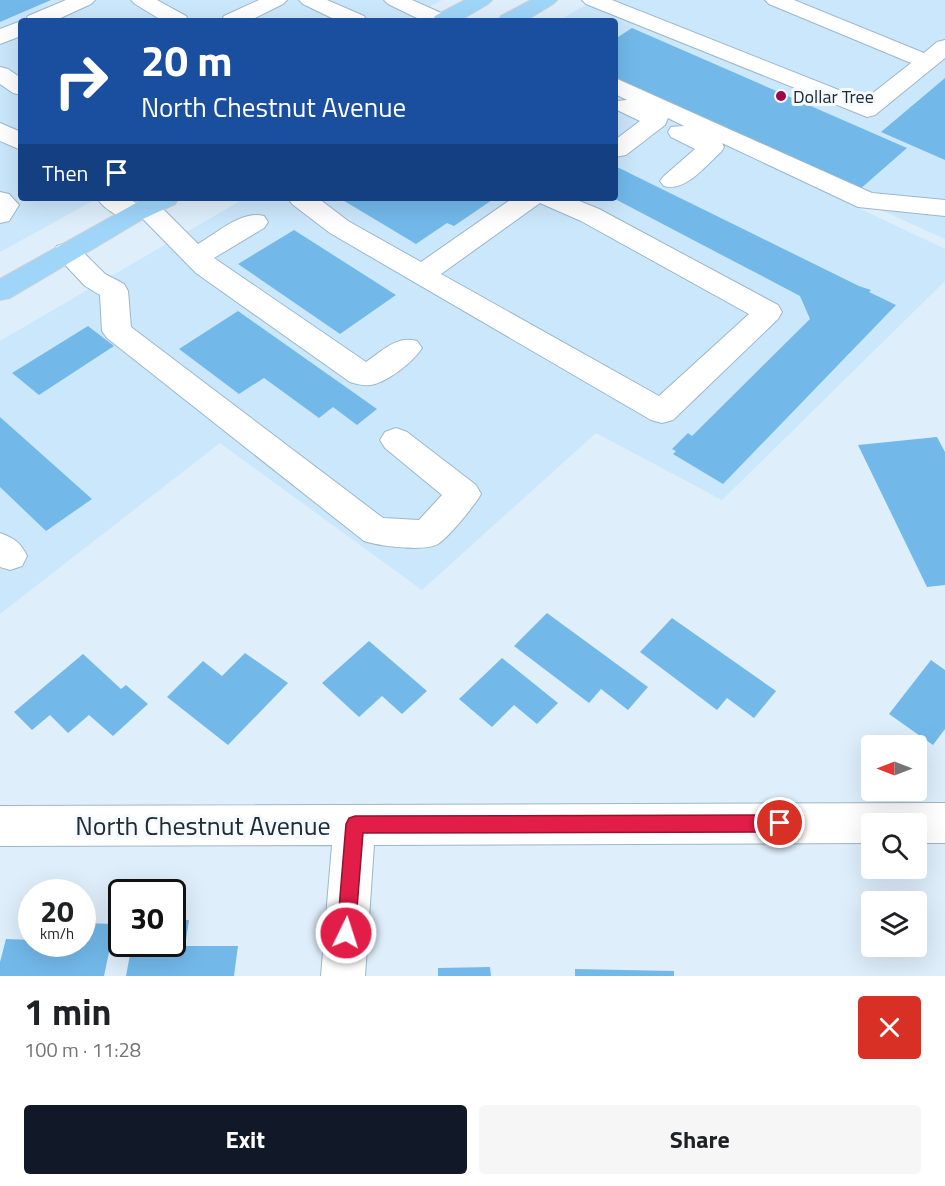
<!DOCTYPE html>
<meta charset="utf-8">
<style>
body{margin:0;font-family:"Titillium Web",sans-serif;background:#f6f6f6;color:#202124;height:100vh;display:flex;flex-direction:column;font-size:22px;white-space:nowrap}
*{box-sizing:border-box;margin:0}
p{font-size:20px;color:#757577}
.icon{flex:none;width:33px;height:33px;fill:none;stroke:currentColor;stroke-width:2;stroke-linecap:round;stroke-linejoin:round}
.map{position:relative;height:976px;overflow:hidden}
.drawer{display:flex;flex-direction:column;background:#fff;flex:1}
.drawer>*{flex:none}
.top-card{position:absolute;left:18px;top:18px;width:600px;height:183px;border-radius:6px;box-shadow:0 6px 24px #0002;background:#1a4fa0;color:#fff;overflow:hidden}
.needle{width:39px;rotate:270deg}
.fabs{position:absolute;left:861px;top:735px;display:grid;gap:12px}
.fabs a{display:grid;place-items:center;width:66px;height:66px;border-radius:6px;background:#fff;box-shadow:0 6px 24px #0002;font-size:30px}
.speed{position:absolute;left:18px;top:879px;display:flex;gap:12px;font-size:30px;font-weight:700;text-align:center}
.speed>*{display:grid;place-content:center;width:78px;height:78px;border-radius:50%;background:#fff;box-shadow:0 6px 24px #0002;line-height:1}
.speed small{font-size:15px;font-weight:400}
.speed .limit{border:3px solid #111;border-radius:9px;background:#fff;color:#111}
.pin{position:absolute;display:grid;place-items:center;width:51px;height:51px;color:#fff;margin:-26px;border:3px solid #fff;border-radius:50%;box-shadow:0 2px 6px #0007}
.me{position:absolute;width:66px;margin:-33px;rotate:4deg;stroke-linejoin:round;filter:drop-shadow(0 0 4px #0008)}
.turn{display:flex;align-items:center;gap:21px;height:126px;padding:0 24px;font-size:27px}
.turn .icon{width:78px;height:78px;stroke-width:2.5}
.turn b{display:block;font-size:42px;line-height:51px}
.then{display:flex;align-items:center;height:57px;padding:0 24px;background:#0003;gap:12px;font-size:22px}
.round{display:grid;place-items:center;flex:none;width:63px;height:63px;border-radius:6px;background:#f6f6f6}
.overview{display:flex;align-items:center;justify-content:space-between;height:102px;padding:0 24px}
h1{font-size:36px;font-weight:700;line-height:45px}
.action{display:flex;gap:12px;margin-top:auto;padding:12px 24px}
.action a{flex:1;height:69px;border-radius:6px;background:#111827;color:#fff;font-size:24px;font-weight:700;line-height:69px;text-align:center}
.action a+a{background:#f6f6f6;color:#202124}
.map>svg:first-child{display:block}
.built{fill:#cbe7fb}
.building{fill:#72b9ea}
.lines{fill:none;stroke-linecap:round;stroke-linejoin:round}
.minor-casing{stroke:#9cb7ca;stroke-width:2}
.major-casing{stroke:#ced0d2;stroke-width:2}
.minor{fill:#fff;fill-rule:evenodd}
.major{fill:#9ed5f9;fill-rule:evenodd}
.route{fill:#e11d48;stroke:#92132f;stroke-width:1.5}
.poi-dot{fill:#a10546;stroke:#f4fafe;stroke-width:2}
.labels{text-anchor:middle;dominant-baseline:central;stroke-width:6;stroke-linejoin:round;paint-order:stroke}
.far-poi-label{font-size:18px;fill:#202b33;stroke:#f4fafe;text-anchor:start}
.near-street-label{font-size:26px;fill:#202b33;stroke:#f4fafe}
</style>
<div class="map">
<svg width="945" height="976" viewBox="0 0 945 976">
<rect width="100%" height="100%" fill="#deeefb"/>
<path class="built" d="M0,0H442L403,21H21V198H98L0,252Z
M594,0H945V239L615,90V21H558Z
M615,93L945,249V281L722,500L596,433L422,590L220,443L0,614V341L245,198H615Z"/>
<path class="building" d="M0,0H51L0,22Z
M632,28L907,148L859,190L615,77V39Z
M945,78V160L881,132Z
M615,166L859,286L871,290L869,292L896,305L723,484L673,454L676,451L672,449L688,433L692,436L810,319L800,296L615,199Z
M343,198H488L492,200L454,226L447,223L416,244L341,199Z
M294,230L396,295L340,334L238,264Z
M238,311L377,409L357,425L333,407L319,418L264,378L239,394L179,349Z
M88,326L114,346L39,395L12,373Z
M0,417L92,499L46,531L0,487Z
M937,437L945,452V585L927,587L858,445Z
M547,613L648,687L628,710L601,689L589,703L514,646Z
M672,618L776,691L754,718L727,698L717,710L640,652Z
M369,641L427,691L402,714L382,696L359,717L322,683Z
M245,653L288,683L228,745L167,697L203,661L222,676Z
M83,654L121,689L126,685L148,704L113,736L89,715L68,733L50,715L32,730L14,712Z
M502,658L558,703L537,724L514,705L492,727L459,699Z
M931,660L945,670V729L933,745L889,714Z
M172,920H189L185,946H238L234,976H126L132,944H172Z
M82,923L115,924L104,976H0V962L6,939L32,940V944H82Z
M490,967L491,976H438V968Z
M575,969L674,971V976H575Z"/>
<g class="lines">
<defs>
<path id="minor" d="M66,0H95L91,4L54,21H25L28,16Z
M131,0H157L186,16L189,21H163L135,4Z
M259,0H287L283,4L249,21H221L224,16Z
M299,0H327L364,16L367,21H338L303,4Z
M384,0H412L448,16L451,21H423L388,4Z
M582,0H612L864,100L911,63L769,4L765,0H794L924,53L937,42L945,40V58L875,115L867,117L586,4Z
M21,21V36L0,44V29Z
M0,67L8,69L21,78V95L13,93L0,84Z
M615,78L872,193L945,200V216L858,207L722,143L724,147L721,152C705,166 686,192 664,186L660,181L664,176L695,149L671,137L668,132L671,127L684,126L668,118L665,125L626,155L615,157V140L640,121L615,109L617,101L627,100L615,94Z
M0,123L21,132V150L0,141Z
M0,192L9,194L19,205L9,221L0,223Z
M97,198H128L136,203L146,199L155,201L198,244C217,233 242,210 264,216L268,222L264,228L214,258L366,362C382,351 397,335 417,341L422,348C413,362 387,383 370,385C363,386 357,384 350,382L196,273L143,219C127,223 106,212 97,198Z
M288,198H318L348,221L421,262L513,198H572L599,209L778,305L782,312L778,319L673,420L662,423L651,420L330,233L292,204ZM540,203L581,221L749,314L659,396L441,274Z
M67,243L77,246L105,274L124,284L128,291L131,327L383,518L419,520L442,495L385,448L380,440L385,432L396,428L407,432L476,485L481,494C475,505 448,538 438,544C424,552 379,546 364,541L107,338L102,331L100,295L85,286L53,252L57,246Z
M0,533C14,538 21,543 27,556L22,566L10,570L0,567Z
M945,803V843H916V824H872V843L374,845L365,976H321L332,845L0,846V806Z"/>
<path id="major" d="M465,0H492L488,4L459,21H432L435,16Z
M531,0H557L553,4L525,21H498L501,16Z
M145,198H179L175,204L143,219L10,298L0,300V279Z"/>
</defs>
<use href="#minor" class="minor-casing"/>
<use href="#major" class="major-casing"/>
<use href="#minor" class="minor"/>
<use href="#major" class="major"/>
</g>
<path class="route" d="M780,815L786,818L788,823L786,829L780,832L363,833L355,933L353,939L346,942L340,939L337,933L346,824L349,818L355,816Z"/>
<circle class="poi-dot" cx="781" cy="96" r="6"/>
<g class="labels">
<g class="far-poi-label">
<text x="793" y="96">Dollar Tree</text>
</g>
<g class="near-street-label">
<text x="203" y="825">North Chestnut Avenue</text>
</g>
</g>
</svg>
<div class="fabs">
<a><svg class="needle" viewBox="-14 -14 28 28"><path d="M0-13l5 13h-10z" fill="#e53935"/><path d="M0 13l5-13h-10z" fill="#757577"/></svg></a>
<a><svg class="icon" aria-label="search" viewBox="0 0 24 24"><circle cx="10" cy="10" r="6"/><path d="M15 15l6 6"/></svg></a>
<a><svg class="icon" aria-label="layers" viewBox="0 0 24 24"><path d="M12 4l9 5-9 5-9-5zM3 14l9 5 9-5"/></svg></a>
</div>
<div class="speed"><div>20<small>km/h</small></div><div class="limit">30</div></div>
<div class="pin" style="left:780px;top:823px;background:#d93025"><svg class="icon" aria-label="arrive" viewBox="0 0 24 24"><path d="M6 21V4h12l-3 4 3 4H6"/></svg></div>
<svg class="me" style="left:346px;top:933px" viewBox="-20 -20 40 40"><circle r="17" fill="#e11d48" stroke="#fff" stroke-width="3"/><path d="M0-11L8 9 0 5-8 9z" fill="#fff"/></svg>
<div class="top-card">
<div class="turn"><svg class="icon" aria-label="right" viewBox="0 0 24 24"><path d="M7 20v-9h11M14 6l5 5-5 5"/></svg><div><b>20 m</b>North Chestnut Avenue</div></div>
<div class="then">Then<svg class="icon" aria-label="arrive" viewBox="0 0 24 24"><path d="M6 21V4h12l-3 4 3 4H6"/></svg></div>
</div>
</div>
<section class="drawer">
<div class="overview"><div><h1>1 min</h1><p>100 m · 11:28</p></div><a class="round" style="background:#d93025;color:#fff"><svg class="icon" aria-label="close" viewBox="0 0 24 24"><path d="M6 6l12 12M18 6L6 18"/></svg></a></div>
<div class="action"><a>Exit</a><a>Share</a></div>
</section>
